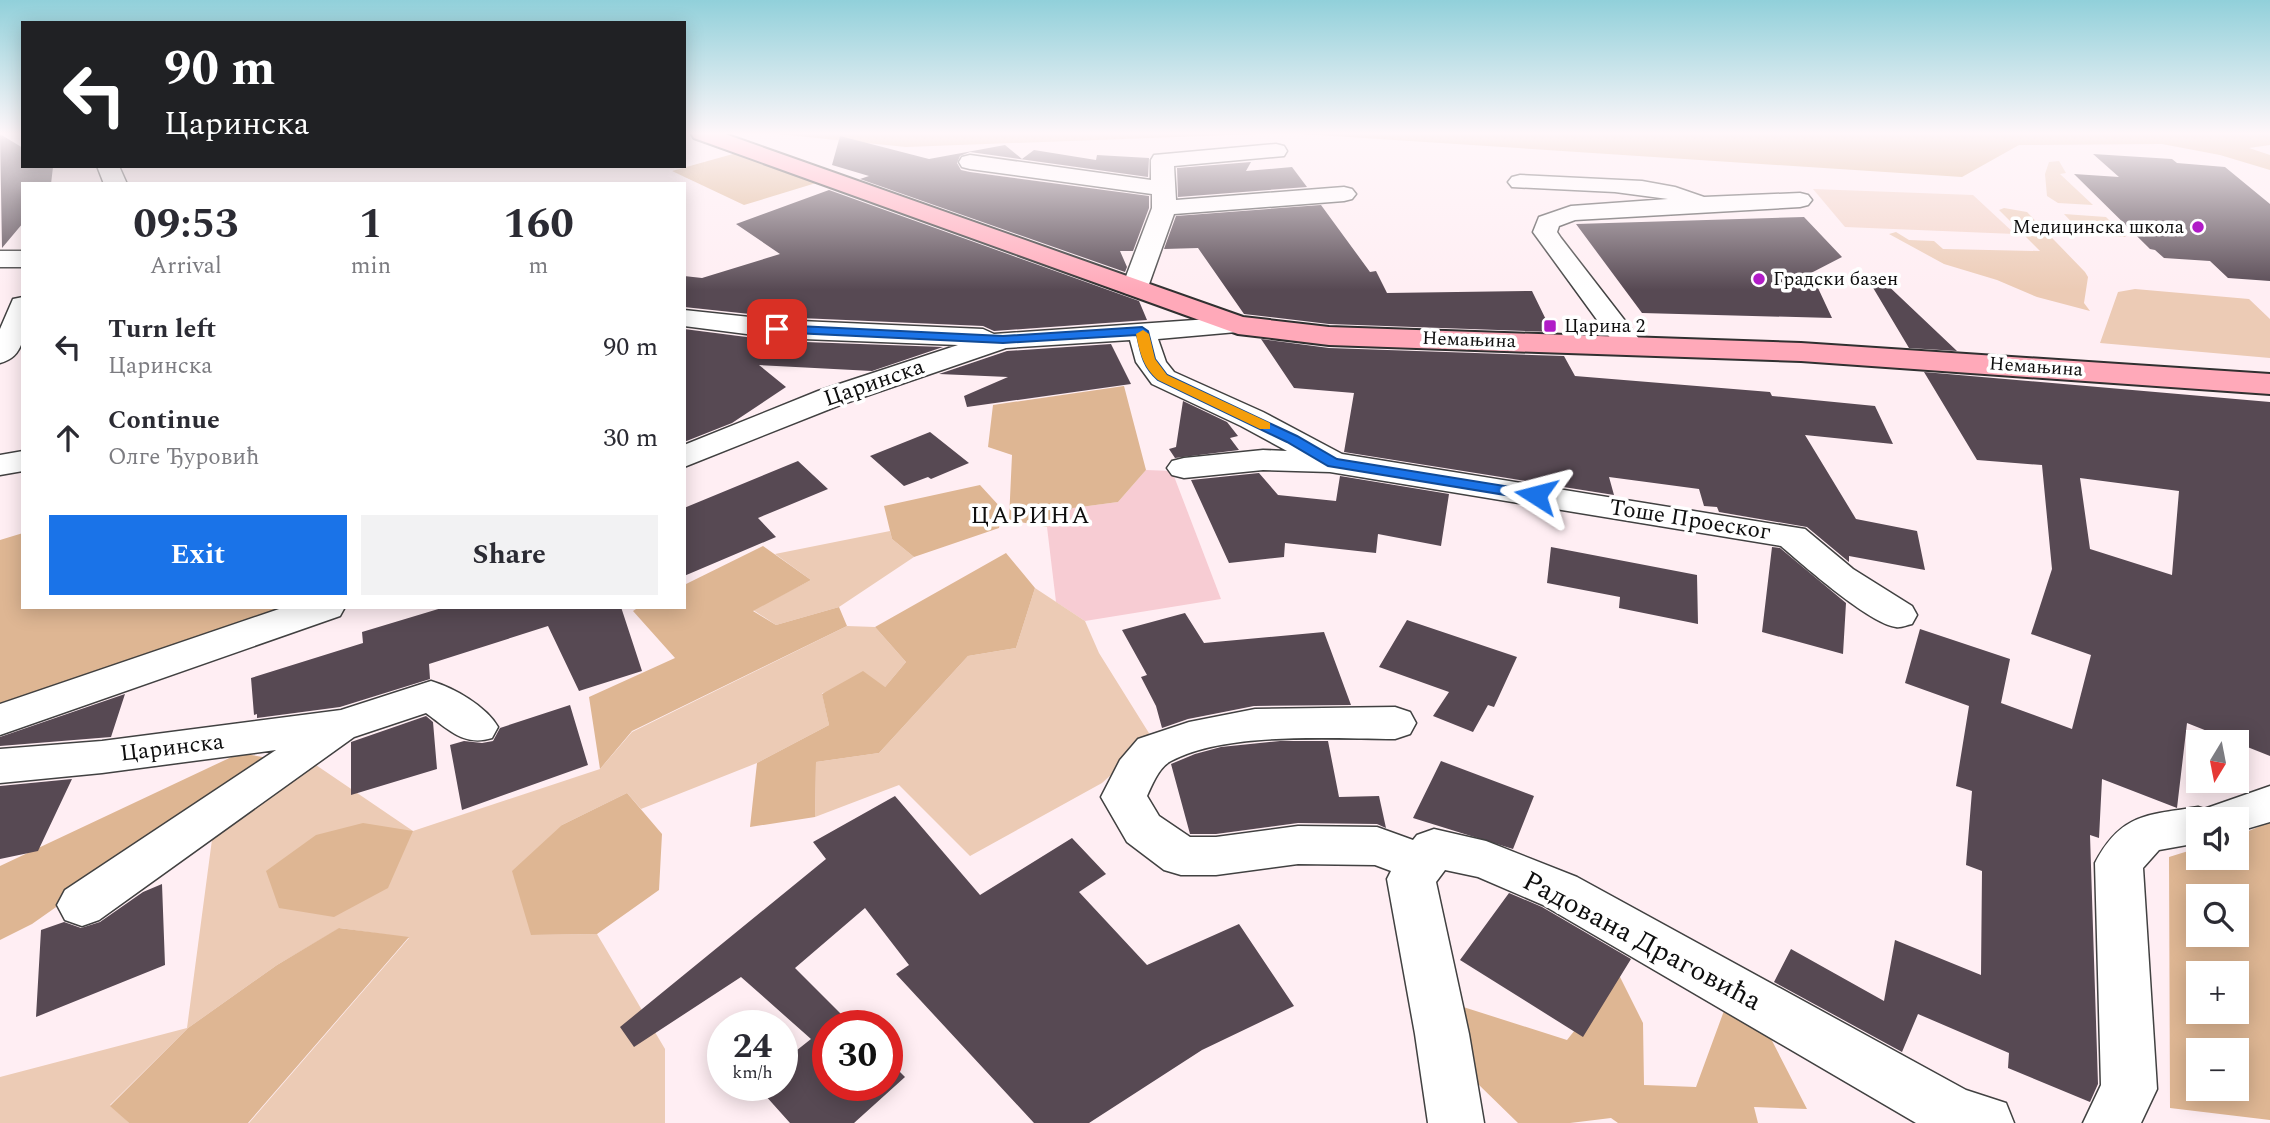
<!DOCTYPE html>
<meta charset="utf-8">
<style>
body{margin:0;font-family:Spectral,serif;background:#f2f2f3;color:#2b2b33;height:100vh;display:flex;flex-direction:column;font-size:26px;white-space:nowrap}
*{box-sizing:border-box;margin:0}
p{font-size:23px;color:#7c7c81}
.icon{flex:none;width:38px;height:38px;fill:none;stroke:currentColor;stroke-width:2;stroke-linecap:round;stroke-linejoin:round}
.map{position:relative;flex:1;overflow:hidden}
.panel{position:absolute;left:21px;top:182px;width:665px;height:427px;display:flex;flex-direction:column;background:#fff;border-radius:0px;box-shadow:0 4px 18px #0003}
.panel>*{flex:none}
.hud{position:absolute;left:21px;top:21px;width:665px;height:147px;border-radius:0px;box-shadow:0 4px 18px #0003;background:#202124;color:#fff;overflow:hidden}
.needle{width:46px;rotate:190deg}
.fabs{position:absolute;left:2186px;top:730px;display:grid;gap:14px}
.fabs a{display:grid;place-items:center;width:63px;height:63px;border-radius:0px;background:#fff;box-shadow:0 4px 18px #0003;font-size:35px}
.speed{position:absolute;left:707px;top:1010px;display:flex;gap:14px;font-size:35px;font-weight:700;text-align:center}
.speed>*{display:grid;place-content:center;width:91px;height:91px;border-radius:50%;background:#fff;box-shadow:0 4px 18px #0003;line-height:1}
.speed small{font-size:18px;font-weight:400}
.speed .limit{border:10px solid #d22;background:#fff;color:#111}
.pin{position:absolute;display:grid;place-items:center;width:60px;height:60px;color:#fff;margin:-30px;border-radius:14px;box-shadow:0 4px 10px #0006}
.me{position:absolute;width:77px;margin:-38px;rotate:279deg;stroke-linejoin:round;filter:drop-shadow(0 0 5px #0008)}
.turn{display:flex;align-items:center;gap:24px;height:147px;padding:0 28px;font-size:32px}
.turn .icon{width:91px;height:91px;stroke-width:2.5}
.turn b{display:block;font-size:49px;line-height:60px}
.eta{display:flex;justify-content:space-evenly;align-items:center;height:119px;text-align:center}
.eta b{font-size:42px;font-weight:700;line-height:49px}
.primary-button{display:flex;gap:14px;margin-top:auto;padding:14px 28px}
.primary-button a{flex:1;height:80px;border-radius:0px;background:#1a73e8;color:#fff;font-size:28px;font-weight:700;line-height:80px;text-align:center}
.primary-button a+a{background:#f2f2f3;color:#2b2b33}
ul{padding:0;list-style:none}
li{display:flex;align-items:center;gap:21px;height:91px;padding:0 28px}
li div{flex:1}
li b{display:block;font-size:26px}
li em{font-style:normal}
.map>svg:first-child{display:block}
.farmland{fill:#f7ccd3}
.green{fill:#eccbb5}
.forest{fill:#deb693;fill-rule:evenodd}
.pitch{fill:#f3d3c7}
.building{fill:#574953;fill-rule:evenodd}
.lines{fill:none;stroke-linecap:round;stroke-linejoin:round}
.street-casing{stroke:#414141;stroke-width:3}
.secondary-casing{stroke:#303030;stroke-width:4}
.street{fill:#fff;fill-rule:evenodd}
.secondary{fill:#ffa9b9;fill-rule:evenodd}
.route{fill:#1a73e8;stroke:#114b97;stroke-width:2}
.slow{fill:#f59e0b}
.poi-dot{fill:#b11cc7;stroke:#fff;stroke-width:2.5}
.labels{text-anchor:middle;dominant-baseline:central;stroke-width:7;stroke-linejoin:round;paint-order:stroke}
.far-poi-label{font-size:19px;fill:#0e0e0e;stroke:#fff;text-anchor:start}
.far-street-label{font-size:19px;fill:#0e0e0e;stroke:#fff}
.street-label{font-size:23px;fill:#0e0e0e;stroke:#fff}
.neighbourhood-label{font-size:24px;letter-spacing:2px;fill:#0e0e0e;stroke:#fff}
.near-street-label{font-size:28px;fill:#0e0e0e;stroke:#fff}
</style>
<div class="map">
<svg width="2270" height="1123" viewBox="0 0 2270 1123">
<rect width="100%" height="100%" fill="#ffeef3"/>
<path class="farmland" d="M1146,470L1172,471L1221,599L1085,621L1056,602L1047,527L1073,508L1118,502Z"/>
<path class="green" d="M2059,161L2066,173L2060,174L2093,205L2058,203L2047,196L2045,174L2049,162Z
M2004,208L2027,212L2085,272L2088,277L2084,303L2090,311L2037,297L1997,280L1944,264L1889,234L1896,232L1909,240L1934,241L1943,249L2040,251L1999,210Z
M2064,214L2106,217L2126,237L2083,234Z
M2135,289L2249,299L2270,319V358L2100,343L2118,292Z
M890,531L892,539L914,557L839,607L776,625L753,610L811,580L775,554Z
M1035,588L1085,621L1099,653L1152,738L1102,783L970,856L899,785L815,817L816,762L879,753L968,656L1016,648Z
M847,626L875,627L906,662L885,687L822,693L829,725L757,763L641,809L627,793L562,825L531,935L597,934L665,1049V1123H249L409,938L340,928L277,965L188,1028L110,1105L129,1123H0V1077L187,1028L213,832L313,763L413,831L600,769L632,732Z"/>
<path class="forest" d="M767,133H2270V145L2249,148L2270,155V170L2220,155L2162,144L2019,145L1962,177L1286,133L906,147Z
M740,152L816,183L744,205L672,171Z
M1124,386L1146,470L1118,502L1073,508L1047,527L1009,520L1012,455L988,447L993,405Z
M980,485L1002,509L999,528L914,557L892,539L884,506Z
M23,533V607H295L0,707V540Z
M763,546L811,580L753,611L776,625L839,607L847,626L632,731L600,769L589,697L675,658L633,611L639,607H684V585Z
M1006,553L1035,588L1016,648L968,656L879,753L816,762L815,817L750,827L757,763L829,725L822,694L863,671L885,687L906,662L875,627Z
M240,753L268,758L32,924L0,940V866Z
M627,793L662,834L659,890L597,934L531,935L512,871L562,825Z
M2270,822V1120L2170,1108L2169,857L2198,848V858H2236L2237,836ZM2199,896H2236V934H2198ZM2198,973H2236V1012H2198ZM2236,1050V1088H2198V1050Z
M363,823L413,831L388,888L334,917L279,908L266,871L316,835Z
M339,928L409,937L248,1123H129L110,1106L188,1028L277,965Z
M1619,975L1643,1023L1644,1085L1696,1087L1725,1008L1765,1027L1807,1109L1754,1107L1758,1123H1618L1611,1118L1570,1123H1518L1477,1083L1457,1005L1567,1040Z"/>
<path class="pitch" d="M1813,189L1973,195L2015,234L1845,227Z"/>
<path class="building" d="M0,134L23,148V166L53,167L51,184H23V223L2,248Z
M840,136L929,159L1005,145L1022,159L1034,150L1096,160L1097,155L1149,158L1148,177L970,152L960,156L957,163L961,170L970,172L1149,196V208L1133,251H1120L1127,267L1125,272L860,179L869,176L832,165Z
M2093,154L2172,159L2177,163L2225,167L2270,204V281L2228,278L2210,261L2164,258L2155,250L2150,249L2074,174L2119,177Z
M1251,162L1246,171L1292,167L1307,187L1178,197L1177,168Z
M829,190L1139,301L1147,320L994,331L983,326L777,317L684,307V276L702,278L780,254L736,224Z
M1321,205L1370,272L1376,271L1387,293L1532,291L1552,332L1329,324L1244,314L1198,248L1164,249L1176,216Z
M1804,217L1842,257L1811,273L1832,318L1642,313L1576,224Z
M1881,279L1957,351L1909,348L1872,286Z
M684,329L777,341L943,347L872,371L759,365L786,387L732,423L684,442Z
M1261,339L1329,348L1564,356L1575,376L1770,392L1772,396L1875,406L1893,444L1805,435L1856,519L1917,531L1925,570L1849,556V562L1807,527L1719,512L1717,507L1704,506L1699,489L1609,477L1614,495L1344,452L1354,393L1294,388Z
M1111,344L1131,384L967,407L964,396L1008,377L939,374L1007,351Z
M1924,372L2270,402V756L2187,723L2177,808L2102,779L2099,838L2090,835L2098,1084L2090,1102L2008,1068L2009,1053L1918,1014L1902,1052L1774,982L1791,949L1884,1001L1895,940L1981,975L1982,871L1966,865L1972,791L1956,786L1969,706L1905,683L1920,629L2010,659L2001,703L2072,729L2091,655L2031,634L2052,569L2042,465L1977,460ZM2080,478L2179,491L2172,575L2090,549Z
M1183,401L1227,422L1238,436L1230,438L1239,450L1175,458L1169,449L1176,447Z
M930,432L969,463L931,479L928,477L904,486L870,456Z
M798,461L828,489L758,518L776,537L684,576V508Z
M1259,473L1278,495L1336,501L1340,476L1449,494L1441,546L1378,534L1376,553L1285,543L1284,557L1229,563L1191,480Z
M1551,547L1697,575L1698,624L1619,608L1620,597L1547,583Z
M1772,547L1780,548L1846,603L1843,654L1762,632Z
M445,607H621L642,671L579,691L548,626L429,664L430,679L340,707L257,718V714L254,715L251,678L363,643L362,632Z
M1185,613L1204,643L1324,632L1351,705L1254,706L1188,719L1162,728L1156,706L1141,677L1147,675L1122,630Z
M1407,620L1517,657L1494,707L1488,705L1473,732L1433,716L1449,692L1379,667Z
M125,694L111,737L0,746V737Z
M570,705L588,765L462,810L450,745L464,741L482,743L493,741L500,728Z
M426,716L433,722L437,769L351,795V742Z
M1280,741H1328L1339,797L1379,796L1386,828L1377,824L1298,823L1216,834H1190L1171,764L1195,754L1221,747Z
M1441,761L1534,796L1513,849L1413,818Z
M72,779L38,851L0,859V786Z
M895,796L980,895L1072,838L1106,874L1079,892L1147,965L1239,924L1294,1006L1202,1050L1089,1123H1034L896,974L909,965L865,908L795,968L853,1026H828V1085H887V1059L905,1077L854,1123H790L756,1085H782V1062L811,1039L741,977L634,1047L620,1027L826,859L813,842Z
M162,884L165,965L36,1017L41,930L64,922L81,928L100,922L143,892Z
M1509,893L1542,907L1631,959L1583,1037L1460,960Z"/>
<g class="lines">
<defs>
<path id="street" d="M1276,144L1284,146L1287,151L1284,156L1174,166L1176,200L1344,187L1352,189L1356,194L1352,199L1344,201L1174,214L1148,287L1145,293L1135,295L1125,293L1122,287L1152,208V194L970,169L962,167L959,162L962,157L970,155L1151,180V160L1154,155Z
M97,166H119L127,184H104Z
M1520,175L1642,181L1675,187L1704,197L1800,193L1808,195L1812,200L1808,205L1800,207L1575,220L1559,226L1557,232L1561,238L1643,344L1639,350L1629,353L1619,350L1533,232L1539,217L1571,206L1668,199L1615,192L1512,187L1508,182L1512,177Z
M0,251H23V267H0Z
M23,297C23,322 31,355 0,363V329L13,299Z
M684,310L777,320L983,329L994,334L1238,317L1248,319L1252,325L1248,331L1158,339L1166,362L1174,372L1263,412L1342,454L1805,529L1853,569L1912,606L1917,615L1912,624C1907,625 1901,628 1896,627C1870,624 1803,565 1781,546L1330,472L1263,470L1184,478L1172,475L1167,468L1172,461L1184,458L1263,450L1287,451L1241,426L1152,384L1136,362L1130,340L1006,348L840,405L684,467V445L818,391L958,345L777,338L684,326Z
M23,451V471L0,475V455Z
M285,607H345L340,616L0,735V704Z
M431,681C454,688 486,706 498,727L492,738C464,747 448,729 426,713L354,737L99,920L82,926L65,920L57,905L65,890L276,750L102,773L0,783V749L102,741L341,710Z
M1395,707L1410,712L1416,723L1410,734L1395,739C1332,739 1227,731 1171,761C1159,767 1152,785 1147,796L1159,816L1190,837H1216L1298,826L1377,827L1413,840L1417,835L1434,829L1486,841L1577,877L1966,1090L2006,1103L2014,1123H1916L1543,905L1478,877L1445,870L1436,882L1469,1034L1484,1123H1428L1415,1034L1387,879L1391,871L1375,865L1298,864L1216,875H1181L1164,870L1127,842L1101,797L1120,760L1138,739L1189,722L1255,709Z
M2270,786V822L2236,832V819H2198V843L2159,850L2143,868L2157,1089L2141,1123H2083L2101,1085L2095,863C2121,813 2148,815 2198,807L2204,809Z"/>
<path id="secondary" d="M691,133H722L1243,317L1329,327L1801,343L2270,374V394L1801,361L1329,345L1238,334L694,138Z"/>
</defs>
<use href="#street" class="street-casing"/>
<use href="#secondary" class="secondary-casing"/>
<use href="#street" class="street"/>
<use href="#secondary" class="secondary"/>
</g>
<linearGradient id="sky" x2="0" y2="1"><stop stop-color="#91d0da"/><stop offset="0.46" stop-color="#fff7fa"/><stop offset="1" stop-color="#fff7fa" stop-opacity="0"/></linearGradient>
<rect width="2270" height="290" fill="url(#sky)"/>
<path class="route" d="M777,325L1003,336L1142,327L1148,331L1155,359L1167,375L1297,436L1337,459L1536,491L1544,495L1536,500L1328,466L1287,442L1158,380C1143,367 1141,354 1137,335L1003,343L773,332V326Z"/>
<path class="slow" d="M1143,330L1149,334L1155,359L1167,375L1270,423V429H1260L1158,380C1143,367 1140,353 1136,334Z"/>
<g class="poi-dot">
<circle cx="2198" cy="227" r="7"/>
<circle cx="1759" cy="279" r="7"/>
<rect x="1543" y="319" width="14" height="14" rx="3.5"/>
</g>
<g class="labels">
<g class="far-poi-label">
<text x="2184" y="227" text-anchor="end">Медицинска школа</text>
<text x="1773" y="279">Градски базен</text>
<text x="1564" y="326">Царина 2</text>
</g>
<g class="far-street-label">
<text transform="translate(1469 340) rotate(2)">Немањина</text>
<text transform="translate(2036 367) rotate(4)">Немањина</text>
</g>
<g class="street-label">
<text transform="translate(874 383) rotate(-19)">Царинска</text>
<text transform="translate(1690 520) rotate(9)">Тоше Проеског</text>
<text transform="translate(172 748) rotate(-7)">Царинска</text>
</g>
<g class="neighbourhood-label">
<text x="1031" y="516">ЦАРИНА</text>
</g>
<g class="near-street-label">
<text transform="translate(1642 941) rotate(28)">Радована Драговића</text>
</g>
</g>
</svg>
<div class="fabs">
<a><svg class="needle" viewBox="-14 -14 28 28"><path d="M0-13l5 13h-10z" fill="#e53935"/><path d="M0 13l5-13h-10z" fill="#7c7c81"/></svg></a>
<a><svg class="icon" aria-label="sound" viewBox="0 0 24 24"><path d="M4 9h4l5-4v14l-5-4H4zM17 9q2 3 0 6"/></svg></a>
<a><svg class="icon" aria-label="search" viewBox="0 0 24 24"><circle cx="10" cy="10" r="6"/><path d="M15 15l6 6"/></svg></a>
<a>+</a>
<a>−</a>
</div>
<div class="speed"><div>24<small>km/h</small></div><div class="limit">30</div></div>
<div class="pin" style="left:777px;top:329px;background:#d93025"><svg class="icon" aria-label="arrive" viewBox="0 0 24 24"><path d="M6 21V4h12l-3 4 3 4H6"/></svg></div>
<svg class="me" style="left:1536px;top:495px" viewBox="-20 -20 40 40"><path d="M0-17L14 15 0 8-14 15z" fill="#1a73e8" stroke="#fff" stroke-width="4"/></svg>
<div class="hud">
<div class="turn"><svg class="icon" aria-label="left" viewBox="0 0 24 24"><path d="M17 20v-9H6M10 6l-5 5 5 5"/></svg><div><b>90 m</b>Царинска</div></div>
</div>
<section class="panel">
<div class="eta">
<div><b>09:53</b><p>Arrival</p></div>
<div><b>1</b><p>min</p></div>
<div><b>160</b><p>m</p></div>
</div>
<ul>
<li><svg class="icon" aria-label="left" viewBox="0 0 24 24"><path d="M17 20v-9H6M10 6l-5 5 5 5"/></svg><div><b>Turn left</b><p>Царинска</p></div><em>90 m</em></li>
<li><svg class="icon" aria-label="ahead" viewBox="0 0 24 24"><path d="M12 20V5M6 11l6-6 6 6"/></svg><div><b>Continue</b><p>Олге Ђуровић</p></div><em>30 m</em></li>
</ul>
<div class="primary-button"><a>Exit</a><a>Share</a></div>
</section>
</div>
